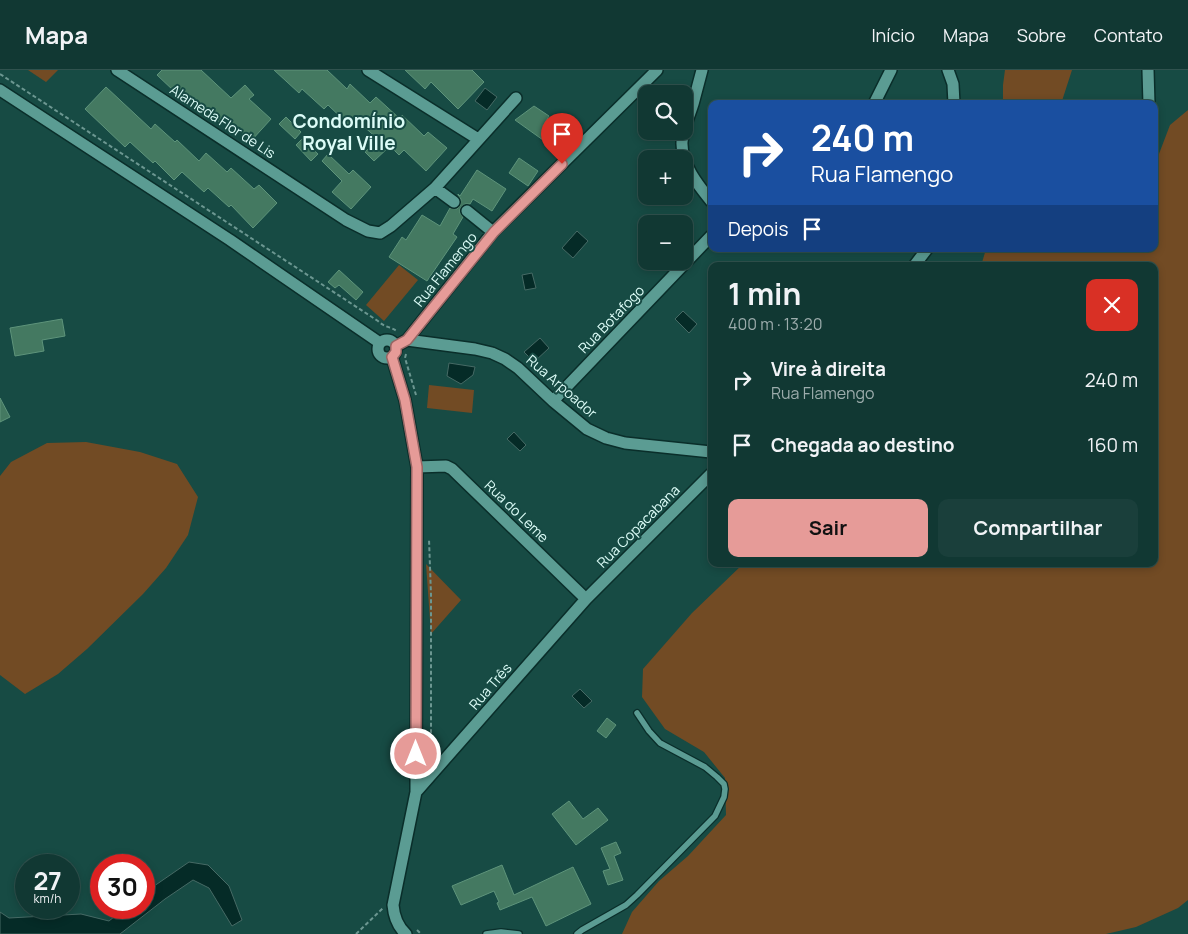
<!DOCTYPE html>
<html lang="pt">
<meta charset="utf-8">
<style>
body{margin:0;font-family:Manrope,sans-serif;background:#1a3f3b;color:#f1f3f6;height:100vh;display:flex;flex-direction:column;font-size:19px;white-space:nowrap}
*{box-sizing:border-box;margin:0}
p{font-size:16px;color:#9cacac}
.icon{flex:none;width:28px;height:28px;fill:none;stroke:currentColor;stroke-width:2;stroke-linecap:round;stroke-linejoin:round}
.map{position:relative;flex:1;overflow:hidden}
.side{position:absolute;left:708px;top:192px;width:450px;height:305px;display:flex;flex-direction:column;background:#113833;border-radius:10px;box-shadow:0 2px 8px #0003,0 0 0 1px #30524e}
.side>*{flex:none}
.banner{position:absolute;left:708px;top:30px;width:450px;height:152px;border-radius:10px;box-shadow:0 2px 8px #0003,0 0 0 1px #30524e;background:#1a4fa0;color:#fff;overflow:hidden}
.tools{position:absolute;left:638px;top:15px;display:grid;gap:10px}
.tools a{display:grid;place-items:center;width:55px;height:55px;border-radius:10px;background:#113833;box-shadow:0 2px 8px #0003,0 0 0 1px #30524e;font-size:25px}
.speed{position:absolute;left:15px;top:784px;display:flex;gap:10px;font-size:25px;font-weight:700;text-align:center}
.speed>*{display:grid;place-content:center;width:65px;height:65px;border-radius:50%;background:#113833;box-shadow:0 2px 8px #0003,0 0 0 1px #30524e;line-height:1}
.speed small{font-size:12px;font-weight:400}
.speed .limit{border:8px solid #d22;background:#fff;color:#111}
.pin{position:absolute;display:grid;place-items:center;width:42px;height:42px;color:#fff;margin:-51px -21px;border-radius:50% 50% 50% 0;rotate:-45deg;box-shadow:0 0 5px #0007}
.pin .icon{rotate:45deg}
.me{position:absolute;width:55px;margin:-28px;rotate:0deg;stroke-linejoin:round;filter:drop-shadow(0 0 4px #0008)}
.turn{display:flex;align-items:center;gap:18px;height:105px;padding:0 20px;font-size:22px}
.turn .icon{width:65px;height:65px;stroke-width:2.5}
.turn b{display:block;font-size:35px;line-height:42px}
.then{display:flex;align-items:center;height:48px;padding:0 20px;background:#0003;gap:10px;font-size:19px}
.round{display:grid;place-items:center;flex:none;width:52px;height:52px;border-radius:10px;background:#1a3f3b}
.headline{display:flex;align-items:center;justify-content:space-between;height:85px;padding:0 20px}
h1{font-size:30px;font-weight:700;line-height:38px}
.primary-button{display:flex;gap:10px;margin-top:auto;padding:10px 20px}
.primary-button a{flex:1;height:58px;border-radius:10px;background:#e69b98;color:#111;font-size:20px;font-weight:700;line-height:58px;text-align:center}
.primary-button a+a{background:#1a3f3b;color:#f1f3f6}
ul{padding:0;list-style:none}
li{display:flex;align-items:center;gap:15px;height:65px;padding:0 20px}
li div{flex:1}
li b{display:block;font-size:19px}
li em{font-style:normal}
header{display:flex;align-items:center;gap:30px;box-sizing:border-box;height:70px;padding:0 25px;background:#113833;border-bottom:1px solid #30524e}
header strong{font-size:24px}
nav{display:flex;gap:28px;margin-inline-start:auto;font-size:18px}
.map>svg:first-child{display:block}
.green{fill:#724b24}
.water{fill:#052b27;stroke:#466a65}
.building{fill:#447961;stroke:#5e947b}
.lines{fill:none;stroke-linecap:round;stroke-linejoin:round}
.service-casing{stroke:#0a2e2a;stroke-width:8}
.minor-casing{stroke:#0a2e2a;stroke-width:14}
.path{stroke:#6c9791;stroke-width:2;stroke-dasharray:4 2.5;stroke-linecap:butt}
.service{stroke:#5b9c93;stroke-width:5.5}
.minor{stroke:#5b9c93;stroke-width:11}
.route-casing{stroke:#966563;stroke-width:12}
.route{stroke:#e69b98;stroke-width:9}
.labels{text-anchor:middle;dominant-baseline:central;stroke-width:4;stroke-linejoin:round;paint-order:stroke}
.street-label{font-size:14px;fill:#dcfcf7;stroke:#174b44}
.district-label{font-size:19px;font-weight:bold;fill:#dcfcf7;stroke:#174b44}
</style>
<header>
<strong>Mapa</strong>
<nav><a>Início</a><a>Mapa</a><a>Sobre</a><a>Contato</a></nav>
</header>
<div class="map">
<svg width="1188" height="864" viewBox="0 0 1188 864">
<rect width="100%" height="100%" fill="#174b44"/>
<path class="green" d="M28,0H58L46,12Z
M1005,0H1072L1061,34H1003V15Z
M1188,40V830L1178,838L1136,857L1106,864H622L632,842L659,811L688,786L726,745L725,708L704,682L665,659L642,627L643,599L692,543L743,494H1154V196H981L986,179H1154V97L1170,55Z
M399,195L418,210L384,251L366,235Z
M429,315L474,320L472,343L427,338Z
M86,372L140,382L177,394L198,427L188,465L166,498L143,524L87,579L58,604L25,624L0,605V406L11,392L47,373Z
M426,494L461,530L431,564Z"/>
<path class="water" d="M485,18L497,27L487,40L475,31Z
M577,161L588,171L573,188L562,178Z
M532,203L536,218L525,220L522,205Z
M683,241L697,254L689,263L675,249Z
M540,268L549,278L534,292L524,282Z
M449,293L475,297L473,305L461,314L447,306Z
M514,362L526,375L520,381L507,369Z
M580,619L592,631L584,638L572,626Z
M189,792L208,795L229,816L242,850L232,856L209,818L193,810L165,829L120,864H0V842L9,848L81,844L109,851L125,838H144V823Z"/>
<path class="building" d="M162,0H201L231,28L245,15L254,25L249,29L271,49L251,71L227,49L221,54L204,35L200,40L177,20L175,22L157,5Z
M274,0H327L347,19L350,14L370,33L376,27L399,48L402,45L424,66L428,62L447,78L426,101L404,80L399,85L390,76L374,91L365,82L378,69L354,48L348,54L328,35L324,39L302,19L299,23Z
M405,0H472L484,12L458,39L431,12L425,19Z
M106,17L151,59L155,54L175,72L177,70L199,91L206,83L227,102L231,98L254,119L259,115L277,133L253,158L231,135L229,137L208,118L204,122L182,102L174,110L155,91L153,93L130,72L125,77L85,39Z
M534,36L549,46L543,56L563,70L557,80L515,50Z
M286,47L301,62L295,69L279,54Z
M302,69L318,84L311,91L296,75Z
M328,84L349,104L353,100L371,117L351,139L332,122L342,111L322,91Z
M519,88L538,101L528,116L509,103Z
M477,100L506,119L492,141L473,129L470,134H465L462,136L460,139V143L463,147L453,164L457,167L427,211L389,187L402,167L406,170L422,145L440,156L450,138L457,139L460,136L461,129L458,125V124L460,126Z
M339,200L363,222L356,230L339,215L335,218L328,212Z
M62,249L65,266L42,270L44,281L15,286L10,258Z
M0,328L10,347L0,352Z
M607,648L616,655L606,668L597,661Z
M569,731L583,749L598,738L608,750L576,775L552,744Z
M616,772L621,783L614,786L623,810L608,815L603,801L610,799L601,778Z
M502,795L514,825L573,797L591,834L546,856L532,827L500,840L497,833L499,832L494,821L461,835L452,816Z"/>
<g class="lines">
<defs>
<path id="service" d="M486,864L501,862L519,864
M577,864L582,860L626,835L637,825L715,746L724,727L725,719L724,714L717,707L705,697L660,673L649,661L637,643"/>
<path id="minor" d="M117,0L346,150L368,161L380,163L391,156L435,118L516,28
M368,0L478,69
M702,0C699,11 696,23 693,34C689,47 683,59 682,72C681,94 698,115 711,131
M948,0L953,14L954,34
M1148,0L1149,34
M0,20L230,170L380,273
M874,34L891,0
M435,118L454,132
M467,141L493,162
M914,196L927,179
M378 279a9 9 0 1 1 18 0a9 9 0 1 1-18 0Z
M407,270L493,162L657,0
M396,276L407,270L475,279L492,283L505,289L518,298L553,331L587,359L606,368L625,373L711,382
M392,287L405,330L417,397L416,722L393,835C394,847 397,856 406,864
M553,331L711,166
M417,397L446,396L452,399L586,529
M416,722L586,529L711,404"/>
</defs>
<use href="#service" class="service-casing"/>
<use href="#minor" class="minor-casing"/>
<path class="path" d="M0,4L378,251C385,258 390,256 398,262
M406,284L405,288L416,325
M428,689L431,674V525L429,469
M417,860L421,864
M356,864L383,838"/>
<use href="#service" class="service"/>
<use href="#minor" class="minor"/>
</g>
<g class="lines">
<defs>
<path id="route" d="M416,684L417,397L405,330L392,287L396,282V276L407,270L494,162L562,94"/>
</defs>
<use href="#route" class="route-casing"/>
<use href="#route" class="route"/>
</g>
<g class="labels">
<g class="street-label">
<text transform="translate(223 51) rotate(33)">Alameda Flor de Lis</text>
<text transform="translate(445 199) rotate(-51)">Rua Flamengo</text>
<text transform="translate(611 249) rotate(-46)">Rua Botafogo</text>
<text transform="translate(562 316) rotate(41)">Rua Arpoador</text>
<text transform="translate(517 441) rotate(44)">Rua do Leme</text>
<text transform="translate(638 456) rotate(-45)">Rua Copacabana</text>
<text transform="translate(490 616) rotate(-49)">Rua Três</text>
</g>
<g class="district-label">
<text x="349" y="51">Condomínio<tspan x="349" dy="22">Royal Ville</tspan></text>
</g>
</g>
</svg>
<div class="tools">
<a><svg class="icon" aria-label="search" viewBox="0 0 24 24"><circle cx="10" cy="10" r="6"/><path d="M15 15l6 6"/></svg></a>
<a>+</a>
<a>−</a>
</div>
<div class="speed"><div>27<small>km/h</small></div><div class="limit">30</div></div>
<div class="pin" style="left:562px;top:94px;background:#d93025"><svg class="icon" aria-label="arrive" viewBox="0 0 24 24"><path d="M6 21V4h12l-3 4 3 4H6"/></svg></div>
<svg class="me" style="left:416px;top:684px" viewBox="-20 -20 40 40"><circle r="17" fill="#e69b98" stroke="#fff" stroke-width="3"/><path d="M0-11L8 9 0 5-8 9z" fill="#fff"/></svg>
<div class="banner">
<div class="turn"><svg class="icon" aria-label="right" viewBox="0 0 24 24"><path d="M7 20v-9h11M14 6l5 5-5 5"/></svg><div><b>240 m</b>Rua Flamengo</div></div>
<div class="then">Depois<svg class="icon" aria-label="arrive" viewBox="0 0 24 24"><path d="M6 21V4h12l-3 4 3 4H6"/></svg></div>
</div>
<section class="side">
<div class="headline"><div><h1>1 min</h1><p>400 m · 13:20</p></div><a class="round" style="background:#d93025;color:#fff"><svg class="icon" aria-label="close" viewBox="0 0 24 24"><path d="M6 6l12 12M18 6L6 18"/></svg></a></div>
<ul>
<li><svg class="icon" aria-label="right" viewBox="0 0 24 24"><path d="M7 20v-9h11M14 6l5 5-5 5"/></svg><div><b>Vire à direita</b><p>Rua Flamengo</p></div><em>240 m</em></li>
<li><svg class="icon" aria-label="arrive" viewBox="0 0 24 24"><path d="M6 21V4h12l-3 4 3 4H6"/></svg><div><b>Chegada ao destino</b></div><em>160 m</em></li>
</ul>
<div class="primary-button"><a>Sair</a><a>Compartilhar</a></div>
</section>
</div>
